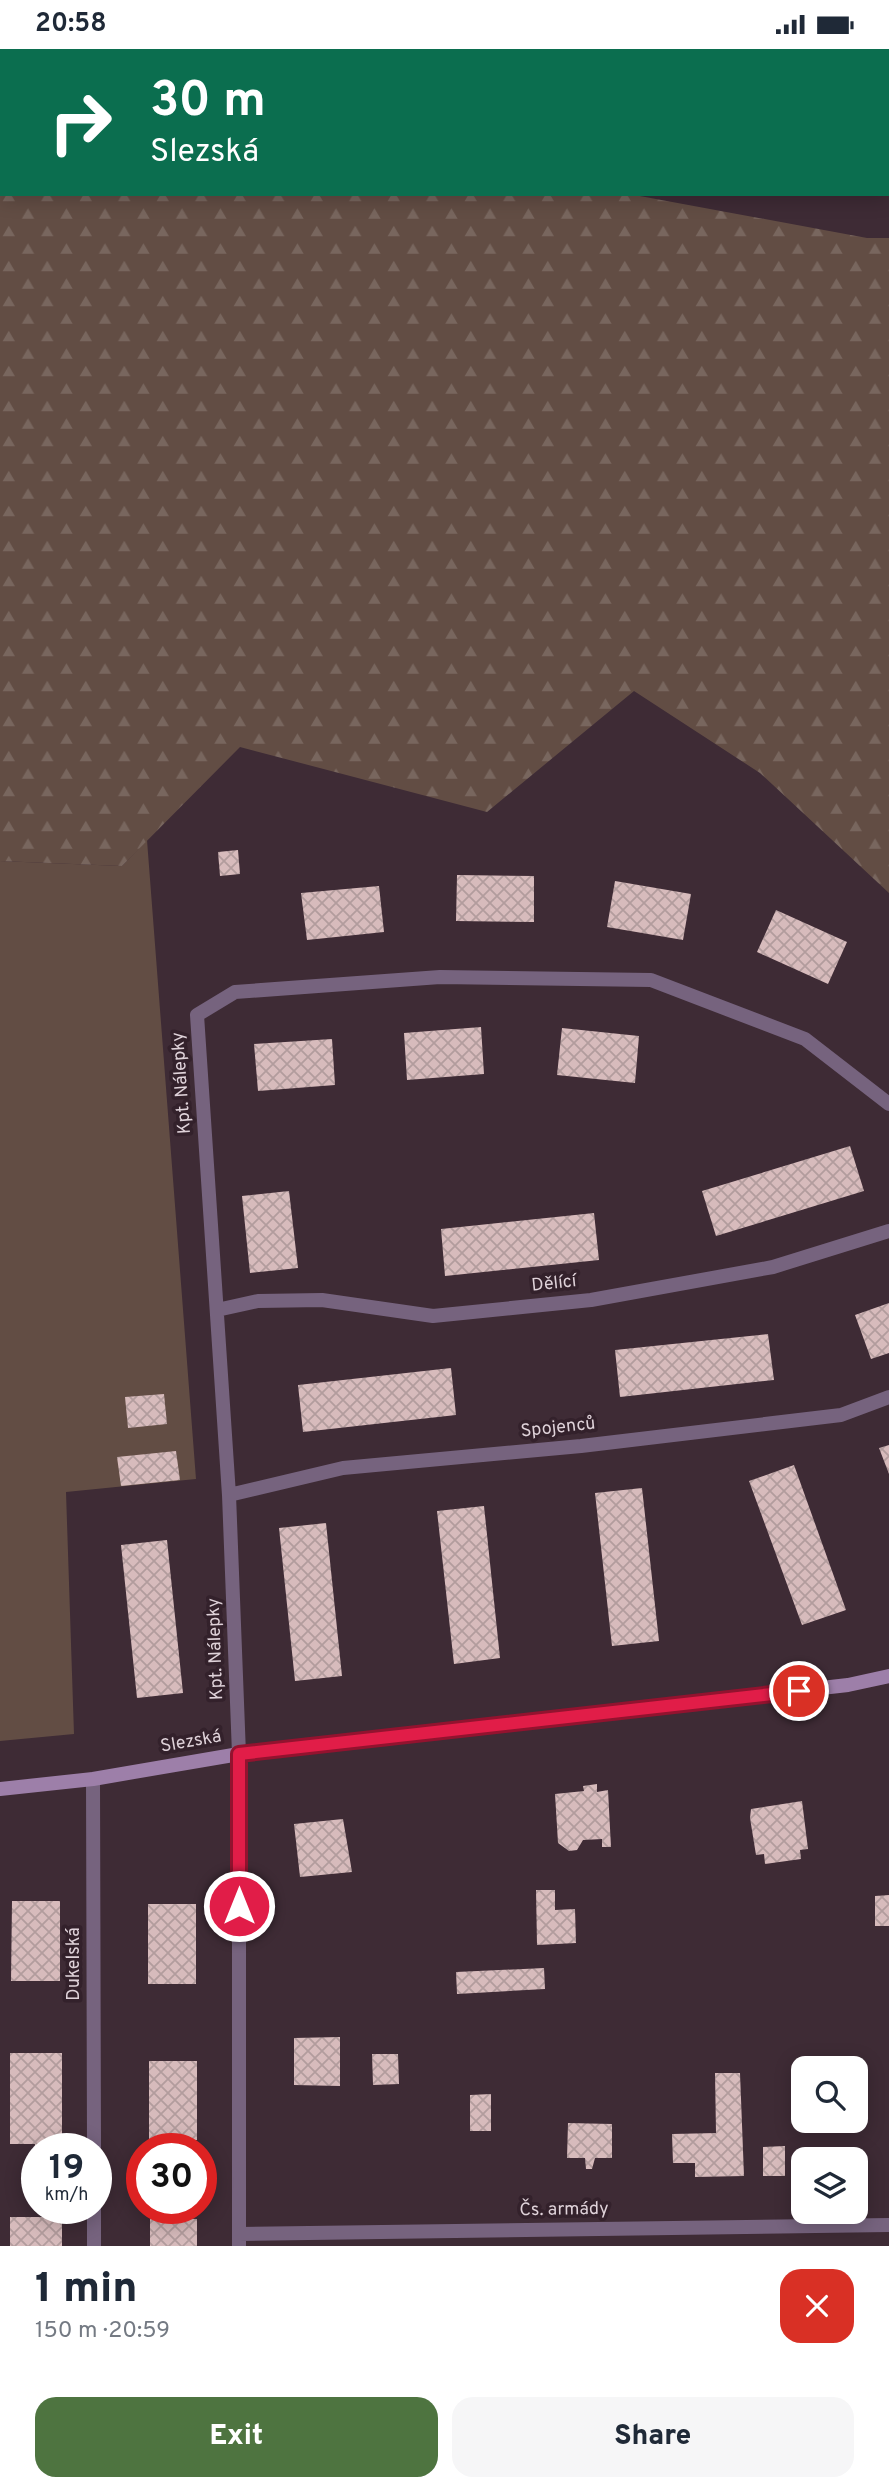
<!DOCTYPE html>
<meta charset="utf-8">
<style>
body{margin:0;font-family:Overpass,sans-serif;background:#f6f6f7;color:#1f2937;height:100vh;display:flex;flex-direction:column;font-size:26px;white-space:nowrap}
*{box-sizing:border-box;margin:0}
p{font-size:23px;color:#747a83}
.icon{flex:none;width:38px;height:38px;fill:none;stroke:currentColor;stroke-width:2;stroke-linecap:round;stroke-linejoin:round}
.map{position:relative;height:2197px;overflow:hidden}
.panel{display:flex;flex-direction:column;background:#fff;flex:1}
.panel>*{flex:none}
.banner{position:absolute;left:0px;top:0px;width:889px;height:147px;box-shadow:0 4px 18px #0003;background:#0b6e4f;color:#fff;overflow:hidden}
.tools{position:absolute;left:791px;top:2007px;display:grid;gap:14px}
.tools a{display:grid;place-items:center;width:77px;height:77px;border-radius:14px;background:#fff;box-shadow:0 4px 18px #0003;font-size:35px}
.speed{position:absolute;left:21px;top:2084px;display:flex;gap:14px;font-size:35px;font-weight:700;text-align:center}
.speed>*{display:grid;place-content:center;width:91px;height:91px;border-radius:50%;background:#fff;box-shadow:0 4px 18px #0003;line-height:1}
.speed small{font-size:18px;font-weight:400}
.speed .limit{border:10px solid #d22;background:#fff;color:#111}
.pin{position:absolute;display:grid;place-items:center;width:60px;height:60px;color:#fff;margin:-30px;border:4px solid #fff;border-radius:50%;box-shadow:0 2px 7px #0007}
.me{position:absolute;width:77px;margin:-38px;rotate:0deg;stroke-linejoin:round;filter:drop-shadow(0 0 5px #0008)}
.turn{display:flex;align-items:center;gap:24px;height:147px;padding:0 35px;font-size:32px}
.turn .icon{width:91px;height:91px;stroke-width:2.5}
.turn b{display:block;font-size:49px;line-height:60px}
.round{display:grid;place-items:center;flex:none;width:74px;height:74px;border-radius:21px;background:#f6f6f7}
.summary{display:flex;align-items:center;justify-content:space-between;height:119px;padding:0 35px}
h1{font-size:42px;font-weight:800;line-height:52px}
.button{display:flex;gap:14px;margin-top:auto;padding:14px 35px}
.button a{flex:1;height:80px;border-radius:21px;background:#4e7440;color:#fff;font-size:28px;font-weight:800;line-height:80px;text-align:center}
.button a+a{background:#f6f6f7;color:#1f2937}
.status{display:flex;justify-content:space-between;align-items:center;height:49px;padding:0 35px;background:#fff;direction:ltr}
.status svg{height:19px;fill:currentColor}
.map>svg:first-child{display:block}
.green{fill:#624d44}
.forest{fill:url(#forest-firs)}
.building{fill:url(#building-cross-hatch)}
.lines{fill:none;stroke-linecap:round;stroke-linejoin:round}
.street{stroke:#76637e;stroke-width:14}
.secondary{stroke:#9d7fa9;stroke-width:14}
.route-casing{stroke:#92132f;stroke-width:18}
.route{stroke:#e11d48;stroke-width:12}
.labels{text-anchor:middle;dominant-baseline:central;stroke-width:7;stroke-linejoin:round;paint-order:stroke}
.street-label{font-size:18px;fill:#dfd2d9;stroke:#33212b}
</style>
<div class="status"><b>20:58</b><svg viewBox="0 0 49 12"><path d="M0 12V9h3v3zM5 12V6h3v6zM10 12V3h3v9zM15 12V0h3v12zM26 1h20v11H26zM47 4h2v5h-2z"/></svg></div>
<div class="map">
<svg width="889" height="2197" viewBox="0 0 889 2197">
<defs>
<pattern id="forest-firs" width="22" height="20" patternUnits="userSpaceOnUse" patternTransform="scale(1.75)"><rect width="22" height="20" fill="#624d44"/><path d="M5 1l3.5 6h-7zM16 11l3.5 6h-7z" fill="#78665e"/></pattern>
<pattern id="building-cross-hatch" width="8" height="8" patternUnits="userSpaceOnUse" patternTransform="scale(1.75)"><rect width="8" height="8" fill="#d7bbbc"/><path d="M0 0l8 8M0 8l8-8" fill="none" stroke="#b29c9d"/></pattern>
</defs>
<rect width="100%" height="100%" fill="#3e2b35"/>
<path class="green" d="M147,791L196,1430L66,1443L74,1685L0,1692V812L122,817Z"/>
<path class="forest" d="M0,74L2,145H629L867,189H889V844L760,724L634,642L487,763L240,698L122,817L0,812Z"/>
<path class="building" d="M238,801L240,825L220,827L218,803Z
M457,826L534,827V873L456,872Z
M615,832L691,845L683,891L607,878Z
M379,837L384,883L307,891L301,844Z
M776,861L847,893L828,935L757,903Z
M481,978L484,1025L407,1031L404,984Z
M562,979L639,987L635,1034L557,1026Z
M332,990L335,1036L258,1042L254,995Z
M850,1097L864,1142L716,1187L702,1142Z
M289,1142L298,1219L250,1224L242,1147Z
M594,1164L599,1211L445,1227L441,1180Z
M889,1254V1304L871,1310L855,1266Z
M768,1285L774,1331L620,1348L615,1301Z
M451,1319L456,1366L303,1383L298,1336Z
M164,1345L167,1375L128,1379L125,1348Z
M889,1396V1425L879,1399Z
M176,1402L180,1431L121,1437L117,1408Z
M794,1416L846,1561L802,1576L749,1432Z
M642,1439L659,1592L612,1597L595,1444Z
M484,1457L500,1609L454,1615L437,1462Z
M326,1474L342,1627L295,1632L279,1479Z
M167,1491L183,1644L137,1649L121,1496Z
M597,1735V1743L608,1741L611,1798H602V1790L583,1791L577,1801L569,1802L558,1794L555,1745L584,1742L583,1737Z
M802,1752L808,1800L800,1801L801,1810L765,1815L764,1805L756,1806L750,1769L751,1760Z
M343,1770L352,1823L300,1828L294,1775Z
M536,1841H555V1861L575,1860L576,1894L537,1896Z
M889,1846V1877H875V1847Z
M12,1852H60V1932H11Z
M148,1855H196V1935H148Z
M544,1919L545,1940L457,1945L456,1923Z
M340,1988V2037L294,2036V1989Z
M10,2004H62V2100H37L34,2104L35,2095H10Z
M372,2005H398L399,2035L373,2036Z
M149,2012H197V2091L149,2092Z
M715,2024H740L744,2127L695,2128V2114H673L672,2085L716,2084Z
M491,2045V2082H470V2046Z
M568,2074L612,2075V2109H595L592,2120H586L585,2109H567Z
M785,2097V2127H763V2098Z
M10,2168H62V2197H10Z
M150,2168L197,2170V2197H150Z"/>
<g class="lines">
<path class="street" d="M311,2L320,0
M0,44H2
M217,1261L258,1252L322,1251L433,1267L591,1251L773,1218L889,1182
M229,1446L343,1419L581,1397L841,1366L889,1348
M93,1730L94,2100
M94,2160V2197
M239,2185L889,2176
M239,2197V1705L229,1446L197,966L235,943L440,928L651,931L805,990L889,1055"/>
<path class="secondary" d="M0,1740L93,1730L239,1705L848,1636L889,1627"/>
</g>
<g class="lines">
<defs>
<path id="route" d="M239,1857V1705L799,1642"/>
</defs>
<use href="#route" class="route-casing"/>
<use href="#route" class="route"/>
</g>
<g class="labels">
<g class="street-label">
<text transform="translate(182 1034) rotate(-94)">Kpt. Nálepky</text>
<text transform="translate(554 1235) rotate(-6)">Dělící</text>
<text transform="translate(558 1379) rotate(-6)">Spojenců</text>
<text transform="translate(216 1600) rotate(-92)">Kpt. Nálepky</text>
<text transform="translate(191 1693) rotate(-10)">Slezská</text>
<text transform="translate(74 1915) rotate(-90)">Dukelská</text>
<text transform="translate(564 2161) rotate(-1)">Čs. armády</text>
</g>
</g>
</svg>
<div class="tools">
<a><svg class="icon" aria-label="search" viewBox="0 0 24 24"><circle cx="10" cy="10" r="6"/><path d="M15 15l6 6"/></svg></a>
<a><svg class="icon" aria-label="layers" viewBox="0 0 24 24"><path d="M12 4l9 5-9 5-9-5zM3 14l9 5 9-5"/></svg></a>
</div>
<div class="speed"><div>19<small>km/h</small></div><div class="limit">30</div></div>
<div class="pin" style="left:799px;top:1642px;background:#d93025"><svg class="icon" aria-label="arrive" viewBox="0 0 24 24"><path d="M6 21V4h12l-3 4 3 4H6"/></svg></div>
<svg class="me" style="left:239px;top:1857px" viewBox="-20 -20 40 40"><circle r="17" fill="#e11d48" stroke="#fff" stroke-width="3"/><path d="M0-11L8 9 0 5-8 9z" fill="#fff"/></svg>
<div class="banner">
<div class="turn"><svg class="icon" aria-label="right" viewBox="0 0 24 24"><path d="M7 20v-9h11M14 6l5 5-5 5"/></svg><div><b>30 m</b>Slezská</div></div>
</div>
</div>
<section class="panel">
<div class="summary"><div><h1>1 min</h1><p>150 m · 20:59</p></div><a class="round" style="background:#d93025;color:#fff"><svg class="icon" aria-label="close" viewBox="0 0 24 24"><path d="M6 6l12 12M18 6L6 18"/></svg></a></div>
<div class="button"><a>Exit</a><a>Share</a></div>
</section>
